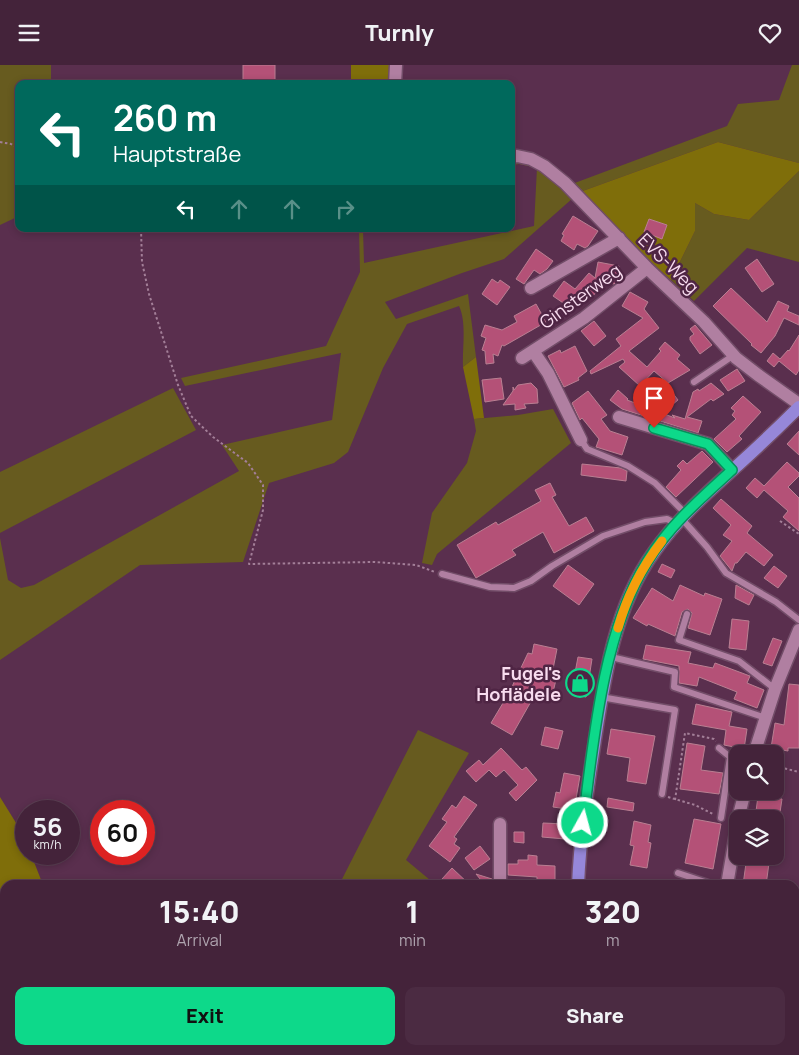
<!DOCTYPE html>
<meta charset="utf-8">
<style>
body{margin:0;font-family:Manrope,sans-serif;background:#4b2b42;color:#f1f3f6;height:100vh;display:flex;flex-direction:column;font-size:19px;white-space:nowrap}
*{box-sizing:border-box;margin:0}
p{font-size:16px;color:#afa4af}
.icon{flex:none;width:28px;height:28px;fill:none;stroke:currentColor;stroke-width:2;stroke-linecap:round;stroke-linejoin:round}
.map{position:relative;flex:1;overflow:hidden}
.details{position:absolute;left:0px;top:815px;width:800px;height:175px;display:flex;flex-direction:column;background:#44233a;border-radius:15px 15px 0 0;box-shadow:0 2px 8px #0003,0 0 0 1px #5c4054}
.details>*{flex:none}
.hud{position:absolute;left:15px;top:15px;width:500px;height:152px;border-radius:10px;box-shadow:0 2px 8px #0003,0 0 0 1px #5c4054;background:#00695c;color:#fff;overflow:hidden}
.tools{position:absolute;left:729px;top:680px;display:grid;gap:10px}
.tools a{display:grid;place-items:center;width:55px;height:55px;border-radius:10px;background:#44233a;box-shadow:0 2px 8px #0003,0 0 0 1px #5c4054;font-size:25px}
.speed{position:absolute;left:15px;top:735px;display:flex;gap:10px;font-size:25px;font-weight:700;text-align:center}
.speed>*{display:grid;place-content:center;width:65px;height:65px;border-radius:50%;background:#44233a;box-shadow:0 2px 8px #0003,0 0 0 1px #5c4054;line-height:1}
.speed small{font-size:12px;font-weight:400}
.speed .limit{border:8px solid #d22;background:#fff;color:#111}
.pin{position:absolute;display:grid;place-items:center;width:42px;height:42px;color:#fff;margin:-51px -21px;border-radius:50% 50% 50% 0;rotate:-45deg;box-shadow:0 0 5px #0007}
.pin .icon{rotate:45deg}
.me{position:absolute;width:55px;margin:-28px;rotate:7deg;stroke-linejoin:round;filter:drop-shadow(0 0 4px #0008)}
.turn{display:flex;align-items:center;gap:18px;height:105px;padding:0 15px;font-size:22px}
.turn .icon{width:65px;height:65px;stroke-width:2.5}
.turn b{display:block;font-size:35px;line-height:42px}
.lanes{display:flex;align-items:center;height:48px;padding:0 15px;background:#0003;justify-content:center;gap:25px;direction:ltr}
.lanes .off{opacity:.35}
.eta{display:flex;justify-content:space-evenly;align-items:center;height:85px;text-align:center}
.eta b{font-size:30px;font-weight:800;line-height:35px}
.button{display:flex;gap:10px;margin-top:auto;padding:10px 15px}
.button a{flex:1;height:58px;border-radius:10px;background:#0dd98a;color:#111;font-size:20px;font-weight:800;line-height:58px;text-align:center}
.button a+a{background:#4b2b42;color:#f1f3f6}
header{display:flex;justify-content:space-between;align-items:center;height:65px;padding:0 15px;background:#44233a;font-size:22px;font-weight:800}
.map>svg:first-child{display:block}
.green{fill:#675b1f}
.forest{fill:#7f6e0a}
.building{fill:#b45177;stroke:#b97f92}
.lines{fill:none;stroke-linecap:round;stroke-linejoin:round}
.lane-casing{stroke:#724d68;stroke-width:9}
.street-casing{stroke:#724d68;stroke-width:15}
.primary-casing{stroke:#724d68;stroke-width:15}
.path{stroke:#a37f98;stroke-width:2;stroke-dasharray:2.5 2.5;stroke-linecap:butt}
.lane{stroke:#b07fa1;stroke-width:6}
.street{stroke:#b07fa1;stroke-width:12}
.primary{stroke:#9687d9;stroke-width:12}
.route-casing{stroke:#088d5a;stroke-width:12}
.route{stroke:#0dd98a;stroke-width:9}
.slow{stroke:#f59e0b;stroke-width:9}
.labels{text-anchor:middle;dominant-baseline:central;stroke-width:5;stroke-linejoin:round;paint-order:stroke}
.street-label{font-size:18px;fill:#f8dcef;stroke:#4f2544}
.poi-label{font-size:18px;font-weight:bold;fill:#f8dcef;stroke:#4f2544;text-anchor:end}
</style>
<header><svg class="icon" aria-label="menu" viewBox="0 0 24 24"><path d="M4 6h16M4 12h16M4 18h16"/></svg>Turnly<svg class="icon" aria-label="heart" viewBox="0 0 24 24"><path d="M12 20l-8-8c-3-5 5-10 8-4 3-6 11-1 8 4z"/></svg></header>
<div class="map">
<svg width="799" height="990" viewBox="0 0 799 990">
<rect width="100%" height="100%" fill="#5a2f4e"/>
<path class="green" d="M0,0H51V19H19V151L0,160Z
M792,0H799V98L718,77L580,127L572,119L727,61L738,39L779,35Z
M511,97H527L539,102L573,133L504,194L462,208L385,237L396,254L468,229L476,292L463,302C462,283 467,258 459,241L407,259L383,303L348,387L334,398L269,418L243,497L140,500L0,595V473L8,515L21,523L34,520L239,406L222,380L332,355L341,288L185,321L181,313L326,281L360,207L359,164H363L364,198L534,161L537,103L519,99L511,101Z
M799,106V197L747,183L694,236L671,215L695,166V138L714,149L749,155Z
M173,323L196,365L0,468V407Z
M553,344L571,378L437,489L432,500L422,498L432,448L467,398L476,366L474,354L518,350Z
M418,665L469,688L406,795L436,820H339Z
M180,985H266L268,989L182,990Z"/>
<path class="forest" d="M351,0H392L391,19H351Z
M718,77L799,98V106L749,155L714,149L695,138V166L671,215L643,190L580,127Z
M476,292L484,353L474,354L463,302Z
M0,732L26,774V789H31L43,820H5V985L0,987Z"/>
<path class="building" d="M243,0H275V19H243Z
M573,151L598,166L588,181L585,183L577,179L574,185L561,176L564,170L562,169Z
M649,154L667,160L662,174L644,167Z
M536,184L553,196L547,204L540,209L534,205L524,219L516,214Z
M757,194L774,219L762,227L745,203Z
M598,197L619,201L616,217L614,219L605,217L592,232L586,225L572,244L553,231L564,216L575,224L589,208L595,213Z
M492,214L498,218L500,215L510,222L497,240L482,229Z
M731,223L767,257L778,236L789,241L787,246L799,251V260L784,253L775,271L761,288L751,280L752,279L713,241Z
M630,227L648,237L644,244L659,263L629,286L647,302L661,286L659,284L665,277L680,290L677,294L690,305L668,318L654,306L640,321L619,302L625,297L623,294L591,309L590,306L621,281L616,274L643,253L622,241Z
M536,239L546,257L504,281L502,280L498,291L493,289L494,298L486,299L485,286L482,285L486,273L481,271L485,260L502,265L517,257L514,251Z
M594,256L606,271L594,281L581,266Z
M695,260L712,280L700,289L690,275V272L694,269L690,264Z
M799,270V305L796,310L779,296L774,302L767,296L773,288L780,294L788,285L789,286Z
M575,281L587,306L578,313L579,315L564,322L548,291L560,285L561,288Z
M737,304L745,316L728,326L720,315Z
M501,313L504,334L485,337L482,315Z
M531,318L537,324L538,338L524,339L526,343L515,345V339L503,340L513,326V322L514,325L518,320Z
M711,318L724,329L713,336L711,334L687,352L702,356L698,368L622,344L610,335L618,325L628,334L627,335L675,353L672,350L685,354L693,327L698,324L699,326Z
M588,326L607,350L601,354L610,366L628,372L622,390L596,382L599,374L582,353L580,355L572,338Z
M672,327L678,335L666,345L662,341L664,333Z
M743,331L761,347L739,371L742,374L727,387L714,374L736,354L732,350L735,346L731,343Z
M799,366V390L787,379Z
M702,386L713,397L676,432L666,422L681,405L677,401L683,395L687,399Z
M787,397L799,408V411L788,422L799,433V466L783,452L788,446L764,425L757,433L746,423L755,413L764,421Z
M582,399L621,403L627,406L626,416L581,410Z
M550,418L556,430L552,432L569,461L586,452L594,466L554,488L543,467L512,485L516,490L476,513L457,480L496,457L498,460L541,436L535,425Z
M721,434L752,461L747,468L773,490L764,501L746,487L737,498H735L732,506L720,491L732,476L723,470L731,460L713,443Z
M662,499L675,505L671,513L658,507Z
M568,500L594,519L579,540L553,521Z
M774,501L787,511L778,523L764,513Z
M680,520L704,531L705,528L722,534L710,570L688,563L692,548L688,544L682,547L675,571L648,559L647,561L633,553L652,523L673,536Z
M736,520L754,530L749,540L735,533Z
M732,554L749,556L746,585L729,583Z
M773,573L782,576L772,601L763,598Z
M534,579L557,584L553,604L558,606L551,636L533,633L512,670L491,658L509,628L528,588L532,589Z
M646,580L691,587L688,598L713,603L715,598L750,611L747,618L764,625L757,643L734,634L737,627L699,612L697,621L679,618V601L643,594Z
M578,592L592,594L586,632L571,629Z
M789,619L799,620V683H788V686L771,683L775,658L784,660Z
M696,639L732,647L729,661L747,664L744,684L724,680L726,665L692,659Z
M545,662L563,666L558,684L541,680Z
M611,664L655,671L646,719L627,716L630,693L607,689Z
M687,678L705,681L701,705L723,708L719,729L680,724Z
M501,683L522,705L526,702L537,715L516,736L509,728L518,720L504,705L496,712L489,705L476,717L466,706L479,695L483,700Z
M564,708L580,711L574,745L553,742L556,727L560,728Z
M464,731L477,740L454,772L457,774L454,779L460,783L450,797L429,781L447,757L442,754L452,740L456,743Z
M758,731L782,734L779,754H755Z
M608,733L634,738L633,746L607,742Z
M694,754L721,759L713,804L685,798Z
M634,756L651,760L648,777L651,778L647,803L630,800L634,781L630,780Z
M543,758L566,759L565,774L542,772Z
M514,767H524V778L514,777Z
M480,781L490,794L474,805L465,793Z
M528,790L537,791V800L555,801V815H537V812L508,810V799H518V795H528Z
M747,791H770L766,820H743Z
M452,803L470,820H449L442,814Z
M476,809L492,814V820H485Z"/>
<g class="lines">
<defs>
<path id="lane" d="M694,317L734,290
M581,375L587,384L628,401L655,418L686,449
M682,454L707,482L726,508L776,537L799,555
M442,509L490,522L514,523L531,516L552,501L603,471L645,457L667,454L677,459
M687,549L679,575L739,596L775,624
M611,592L675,607L674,622L766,653
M601,632L675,645L662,729
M719,683L730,692
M721,753L730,692L738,693
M678,808L714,820"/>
<path id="street" d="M395,19L396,0
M511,92L517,91L531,94L544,101L565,118L647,203L704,257L736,293L758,310L799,339
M531,223L619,173
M533,286L548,308L581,375
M522,293L584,253L647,203
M619,352L708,379L732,405
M754,689L775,624L799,565
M738,754L745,726
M500,759V820
M727,820L738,756
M795,933L799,932
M387,985L389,990
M502,985L533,989
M655,985L657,990
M341,990L346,985"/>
<path id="primary" d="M578,820C580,773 587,727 594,681C604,615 614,542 654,487C677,454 708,427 738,400C759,381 779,362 799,342
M568,990V985"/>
</defs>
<use href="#lane" class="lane-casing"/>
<use href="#street" class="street-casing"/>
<use href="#primary" class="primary-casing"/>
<path class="path" d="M0,77L11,79L19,84
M141,164L142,197L149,229L178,320L191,351L213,372L248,398L263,420V445L249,499L375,497L416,500L435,507
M780,456L799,469
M775,701L799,707
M668,732L695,740L713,749
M675,735L685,668L714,674L716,676
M728,990L730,985"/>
<use href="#lane" class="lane"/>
<use href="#street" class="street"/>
<use href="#primary" class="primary"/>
</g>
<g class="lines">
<defs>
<path id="route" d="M583,758C593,677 603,567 647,497C668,462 701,433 732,405L708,379L654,363"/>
</defs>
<use href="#route" class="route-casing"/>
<use href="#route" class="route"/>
<path class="slow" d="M618,563C627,531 642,502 662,476"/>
</g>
<defs>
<symbol id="shop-ring" viewBox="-11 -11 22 22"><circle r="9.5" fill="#4f2544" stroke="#0dd98a" stroke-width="1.5"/><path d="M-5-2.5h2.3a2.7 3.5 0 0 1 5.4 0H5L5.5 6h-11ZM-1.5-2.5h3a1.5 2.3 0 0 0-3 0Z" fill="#0dd98a"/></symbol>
</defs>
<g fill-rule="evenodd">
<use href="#shop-ring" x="564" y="602" width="32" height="32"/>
</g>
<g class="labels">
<g class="street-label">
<text transform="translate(669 198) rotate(45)">EVS-Weg</text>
<text transform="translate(580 231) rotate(-36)">Ginsterweg</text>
</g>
<g class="poi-label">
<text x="561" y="608">Fugel's<tspan x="561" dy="21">Hoflädele</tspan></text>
</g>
</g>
</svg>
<div class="tools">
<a><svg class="icon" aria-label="search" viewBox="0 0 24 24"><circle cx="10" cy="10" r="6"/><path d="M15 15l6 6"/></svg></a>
<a><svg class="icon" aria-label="layers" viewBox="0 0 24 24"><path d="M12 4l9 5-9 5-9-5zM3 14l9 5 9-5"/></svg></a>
</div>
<div class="speed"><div>56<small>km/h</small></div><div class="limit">60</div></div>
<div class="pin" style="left:654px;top:363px;background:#d93025"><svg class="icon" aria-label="arrive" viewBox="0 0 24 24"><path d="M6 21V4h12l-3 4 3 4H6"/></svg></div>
<svg class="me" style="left:583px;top:758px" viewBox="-20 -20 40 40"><circle r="17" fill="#0dd98a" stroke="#fff" stroke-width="3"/><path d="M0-11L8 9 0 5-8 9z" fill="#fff"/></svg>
<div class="hud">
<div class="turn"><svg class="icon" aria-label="left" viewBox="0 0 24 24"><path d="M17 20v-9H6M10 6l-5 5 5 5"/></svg><div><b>260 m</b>Hauptstraße</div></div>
<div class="lanes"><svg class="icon" aria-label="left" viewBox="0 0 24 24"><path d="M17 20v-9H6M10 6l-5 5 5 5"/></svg><svg class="icon off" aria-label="ahead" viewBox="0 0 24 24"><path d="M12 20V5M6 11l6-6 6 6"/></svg><svg class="icon off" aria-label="ahead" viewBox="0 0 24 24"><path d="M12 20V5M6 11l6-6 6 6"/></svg><svg class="icon off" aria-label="right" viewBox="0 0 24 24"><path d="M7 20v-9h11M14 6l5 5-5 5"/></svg></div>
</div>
<section class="details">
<div class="eta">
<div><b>15:40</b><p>Arrival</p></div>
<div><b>1</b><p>min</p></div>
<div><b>320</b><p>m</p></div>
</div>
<div class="button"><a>Exit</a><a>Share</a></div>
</section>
</div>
